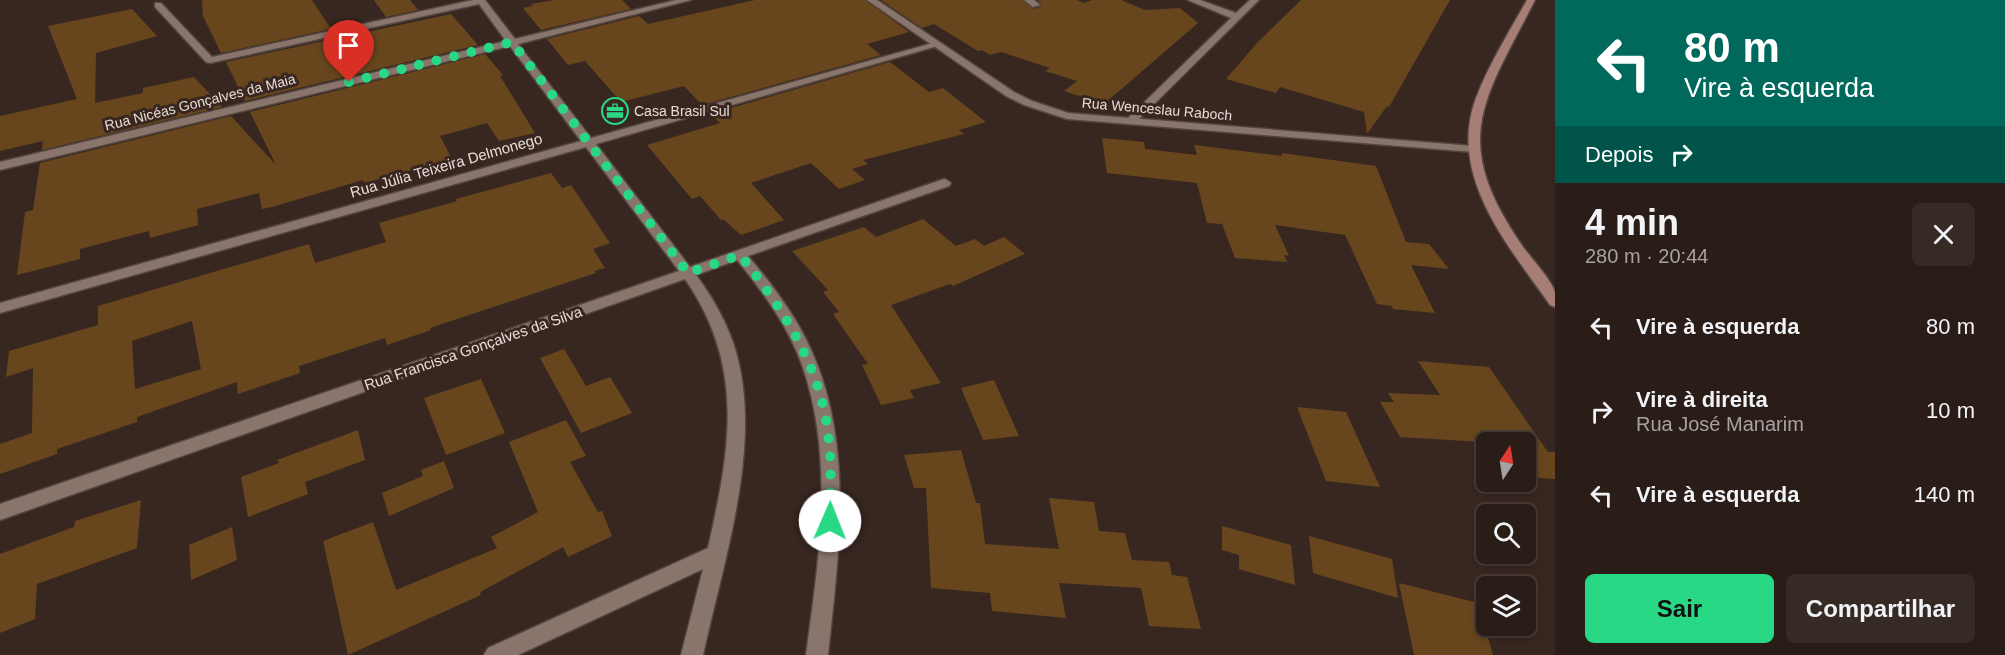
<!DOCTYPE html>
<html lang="pt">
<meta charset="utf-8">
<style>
body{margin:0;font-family:Arial,sans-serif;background:#362a25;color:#f1f3f6;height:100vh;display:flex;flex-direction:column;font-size:22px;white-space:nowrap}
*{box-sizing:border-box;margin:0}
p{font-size:20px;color:#a5a2a2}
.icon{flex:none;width:33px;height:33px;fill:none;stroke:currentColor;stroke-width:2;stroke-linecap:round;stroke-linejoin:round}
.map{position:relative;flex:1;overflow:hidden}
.sheet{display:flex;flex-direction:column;background:#2a1d18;width:450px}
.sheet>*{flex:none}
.top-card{background:#00695c;color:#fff;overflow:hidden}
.needle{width:39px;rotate:12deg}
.tools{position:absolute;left:1476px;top:432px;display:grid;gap:12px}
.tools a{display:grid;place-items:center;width:60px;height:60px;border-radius:9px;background:#2a1d18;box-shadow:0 3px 9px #0003,0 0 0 2px #463b37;font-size:30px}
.pin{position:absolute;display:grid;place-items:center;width:51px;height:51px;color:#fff;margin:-62px -26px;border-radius:50% 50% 50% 0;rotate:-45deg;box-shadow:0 0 6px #0007}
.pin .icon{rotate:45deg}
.me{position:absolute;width:66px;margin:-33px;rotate:1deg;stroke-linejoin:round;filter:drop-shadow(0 0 4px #0008)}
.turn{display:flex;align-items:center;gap:21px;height:126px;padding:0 30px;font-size:27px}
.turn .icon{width:78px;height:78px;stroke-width:2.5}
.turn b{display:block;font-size:42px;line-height:51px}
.then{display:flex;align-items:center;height:57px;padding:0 30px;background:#0003;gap:12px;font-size:22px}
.round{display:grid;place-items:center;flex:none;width:63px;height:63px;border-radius:9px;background:#362a25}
.summary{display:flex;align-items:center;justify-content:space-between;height:102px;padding:0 30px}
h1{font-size:36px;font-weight:600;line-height:45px}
.button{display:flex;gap:12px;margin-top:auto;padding:12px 30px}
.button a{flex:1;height:69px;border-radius:9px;background:#28d885;color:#111;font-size:24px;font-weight:600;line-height:69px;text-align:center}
.button a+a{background:#362a25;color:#f1f3f6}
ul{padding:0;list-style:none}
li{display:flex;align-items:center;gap:18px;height:84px;padding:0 30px}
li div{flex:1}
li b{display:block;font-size:22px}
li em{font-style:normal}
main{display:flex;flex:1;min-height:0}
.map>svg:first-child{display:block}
.building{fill:#68461d;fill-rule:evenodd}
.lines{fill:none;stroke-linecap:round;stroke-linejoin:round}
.minor-casing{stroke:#53453f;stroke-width:3}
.tertiary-casing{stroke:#53453f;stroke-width:3}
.secondary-casing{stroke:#53453f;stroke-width:3}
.minor{fill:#89756c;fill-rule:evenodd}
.tertiary{fill:#89756c;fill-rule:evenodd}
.secondary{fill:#a67e76;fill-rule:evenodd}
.route{stroke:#28d885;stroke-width:10;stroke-dasharray:0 18}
.labels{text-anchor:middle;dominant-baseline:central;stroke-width:6;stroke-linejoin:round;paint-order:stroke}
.far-street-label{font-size:14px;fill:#e8dcd7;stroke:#382720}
.far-poi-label{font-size:14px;fill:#e8dcd7;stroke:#382720;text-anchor:start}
.street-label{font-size:15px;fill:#e8dcd7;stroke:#382720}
</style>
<main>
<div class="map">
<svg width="1555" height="655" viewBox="0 0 1555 655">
<rect width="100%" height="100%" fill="#382720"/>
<path class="building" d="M202,0H312L331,29L221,53L203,16Z
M374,0H410L418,10L386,17Z
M554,0H622L631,9L541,30L523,8L533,6L531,4Z
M755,0H865L909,32L867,44L881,55L702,105L684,86L621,102L585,61L568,65L547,39L639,16L648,24Z
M881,0H1022L1034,9L1042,6L1038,0H1077L1084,3L1092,0H1121L1145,10L1180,8L1198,23L1104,104L1064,91L1077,81L1045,71L1050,68L1001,52L990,55L982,50L978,51L934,24L922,28Z
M1301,0H1450L1389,107L1387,106L1367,134L1364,112L1280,87L1276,93L1226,79L1257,43Z
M132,9L157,36L96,53L95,103L143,93V88L194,77L222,107L42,150L43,141L0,151V116L77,99L48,26Z
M451,14L478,45L245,101L226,62Z
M485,54L503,75L500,76L535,133L499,141L487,123L440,136L452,159L364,183L363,180L272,207L262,209L259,193L197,209L198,225L150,238L149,231L80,249V259L17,275L25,212L33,210L40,163L231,116L276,165L250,112Z
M890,62L929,92L943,88L986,122L959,130L964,134L863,160L868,164L852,169L865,180L839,189L811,163L751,183L784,220L741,235L723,219L721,220L700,196L692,199L647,145L720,123L710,114Z
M1102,138L1144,142L1145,149L1197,155L1194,145L1282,156V153L1376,166L1406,242L1429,244L1449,269L1411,265L1435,313L1393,309L1392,306L1377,304L1345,235L1275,225L1289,256L1284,255L1287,262L1235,258L1222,224L1207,223L1197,183L1107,173Z
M551,173L562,188L571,185L610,243L593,249L605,268L594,271L596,273L430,328L431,330L387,345L385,338L299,366L300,373L238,394L237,382L137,417V422L57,449V454L0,474V444L32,433L33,368L6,377L9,351L98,325V306L309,244L315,263L386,242L379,223L457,201L456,199ZM192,321L201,369L135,389L132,341Z
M923,219L956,246L975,239L984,246L1004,237L1025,254L953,286L950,284L891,305L941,383L910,390L914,398L881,405L862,365L868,364L833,314L839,312L823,292L828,290L792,251L864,227L876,237Z
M564,349L586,386L610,377L632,413L581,433L540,358Z
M1418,361L1489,367L1548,452H1555V479L1526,477V442H1483L1400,437L1380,402H1394L1388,393L1440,395Z
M481,379L505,433L446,455L424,398Z
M994,380L1019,436L983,440L961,388Z
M1297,407L1346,412L1380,487L1326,481Z
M566,420L586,456L570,462L598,512L602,511L612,536L568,557L563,547L480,592L481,595L348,655L323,541L373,522L396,590L497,548L491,537L538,512L509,442Z
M358,430L365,460L305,482L308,494L248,517L241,477L279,463L277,460Z
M961,450L976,503H980L985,544L1059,549L1049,498L1094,502L1099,531L1125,533L1132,560L1169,562L1172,575L1187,577L1201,629L1149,626L1141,588L1059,583L1066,618L992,611L990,593L931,588L926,488H914L904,455Z
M444,461L454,488L389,516L382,493L423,476L421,470Z
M141,500L137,548L37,584L35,619L0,633V554L74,527L75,521Z
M1222,526L1291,545L1295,585L1239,569V555L1222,550Z
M232,527L237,560L191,580L189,545Z
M1309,536L1392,559L1398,598L1313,573Z
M1399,583L1478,603L1493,655H1414Z"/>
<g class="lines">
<defs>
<path id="minor" d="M473,0H485L515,39L676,0H691L518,44L591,138L933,43L941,45L596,144L690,267L941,180L945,179L951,183L949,186L748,256C776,289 802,324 817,364C853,457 838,559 828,655H806C819,559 835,459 802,365C788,326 763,292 737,260L696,275C713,298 728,324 736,352C763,446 723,562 703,655H681L703,569L518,655H484L488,648L708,548C730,450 746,367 685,279L0,520V504L679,271L586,147L0,313V303L581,141L510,46L0,170V162L506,41L479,4L210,63L206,62L155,7V3H161L212,57Z
M1024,0H1034L1040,5L1033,7Z
M1188,0H1200L1236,13L1250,0H1259L1134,124H1126V120L1231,18Z"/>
<path id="tertiary" d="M867,0H877L1014,92L1032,101L1068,113L1473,146L1479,149L1473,152L1067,119L1024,105L1006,96Z"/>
<path id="secondary" d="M1527,0H1535C1484,100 1449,139 1521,244C1529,256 1553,281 1555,293C1555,297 1555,303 1555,307L1550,305C1508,245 1447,176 1476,98C1489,64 1509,32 1527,0Z"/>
</defs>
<use href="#minor" class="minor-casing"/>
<use href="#tertiary" class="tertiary-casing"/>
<use href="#secondary" class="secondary-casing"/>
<use href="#minor" class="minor"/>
<use href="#tertiary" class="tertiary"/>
<use href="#secondary" class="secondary"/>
</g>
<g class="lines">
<path class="route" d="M349,82L512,42L688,273L740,255C785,311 823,370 829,443C832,469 830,495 830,521"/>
</g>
<defs>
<symbol id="office-ring" viewBox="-11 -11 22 22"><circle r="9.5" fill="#382720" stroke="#28d885" stroke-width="1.5"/><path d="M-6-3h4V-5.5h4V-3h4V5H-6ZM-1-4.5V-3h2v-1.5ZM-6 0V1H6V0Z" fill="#28d885"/></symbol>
</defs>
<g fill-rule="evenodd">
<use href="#office-ring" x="600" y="96" width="30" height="30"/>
</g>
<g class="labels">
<g class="far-street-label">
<text transform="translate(200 102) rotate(-14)">Rua Nicéas Gonçalves da Maia</text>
<text transform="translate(1157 109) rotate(5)">Rua Wenceslau Raboch</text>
</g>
<g class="far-poi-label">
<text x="634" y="111">Casa Brasil Sul</text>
</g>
<g class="street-label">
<text transform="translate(446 165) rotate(-16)">Rua Júlia Teixeira Delmonego</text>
<text transform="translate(473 348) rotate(-19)">Rua Francisca Gonçalves da Silva</text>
</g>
</g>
</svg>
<div class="tools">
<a><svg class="needle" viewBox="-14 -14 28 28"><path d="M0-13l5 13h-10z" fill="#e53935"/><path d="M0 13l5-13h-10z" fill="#a5a2a2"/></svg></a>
<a><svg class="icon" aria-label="search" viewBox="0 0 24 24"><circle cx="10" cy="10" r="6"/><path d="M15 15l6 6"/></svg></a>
<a><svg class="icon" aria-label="layers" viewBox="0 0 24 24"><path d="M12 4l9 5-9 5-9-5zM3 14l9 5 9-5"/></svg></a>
</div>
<div class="pin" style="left:349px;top:82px;background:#d93025"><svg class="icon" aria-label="arrive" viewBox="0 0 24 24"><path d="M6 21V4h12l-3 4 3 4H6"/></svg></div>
<svg class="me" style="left:830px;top:521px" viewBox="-20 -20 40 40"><circle r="19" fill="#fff"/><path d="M0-13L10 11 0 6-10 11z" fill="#28d885"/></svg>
</div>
<section class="sheet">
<div class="top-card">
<div class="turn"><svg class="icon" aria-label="left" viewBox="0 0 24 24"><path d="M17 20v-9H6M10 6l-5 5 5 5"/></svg><div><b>80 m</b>Vire à esquerda</div></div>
<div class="then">Depois<svg class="icon" aria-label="right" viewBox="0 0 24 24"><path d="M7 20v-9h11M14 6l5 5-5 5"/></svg></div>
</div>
<div class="summary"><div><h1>4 min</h1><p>280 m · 20:44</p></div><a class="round"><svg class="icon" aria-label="close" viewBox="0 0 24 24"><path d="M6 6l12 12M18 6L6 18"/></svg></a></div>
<ul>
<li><svg class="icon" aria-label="left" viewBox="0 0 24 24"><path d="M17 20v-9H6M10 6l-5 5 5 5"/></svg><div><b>Vire à esquerda</b></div><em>80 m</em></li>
<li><svg class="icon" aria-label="right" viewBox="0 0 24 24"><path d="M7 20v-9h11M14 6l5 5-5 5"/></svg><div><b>Vire à direita</b><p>Rua José Manarim</p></div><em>10 m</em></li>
<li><svg class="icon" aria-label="left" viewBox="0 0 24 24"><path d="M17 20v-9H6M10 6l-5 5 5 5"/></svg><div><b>Vire à esquerda</b></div><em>140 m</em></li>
</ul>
<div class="button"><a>Sair</a><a>Compartilhar</a></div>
</section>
</main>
